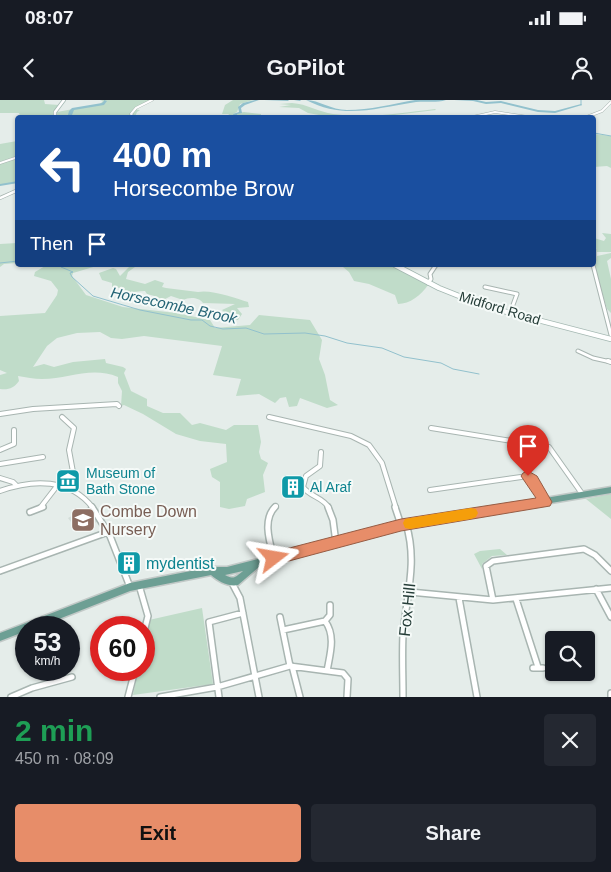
<!DOCTYPE html>
<meta charset="utf-8">
<style>
body{margin:0;font-family:Helvetica,sans-serif;background:#242831;color:#f1f3f6;height:100vh;display:flex;flex-direction:column;font-size:19px;white-space:nowrap}
*{box-sizing:border-box;margin:0}
p{font-size:16px;color:#9ea1a6}
.icon{flex:none;width:28px;height:28px;fill:none;stroke:currentColor;stroke-width:2;stroke-linecap:round;stroke-linejoin:round}
.map{position:relative;height:597px;overflow:hidden}
.side{display:flex;flex-direction:column;background:#171b24;flex:1}
.side>*{flex:none}
.banner{position:absolute;left:15px;top:15px;width:581px;height:152px;border-radius:5px;box-shadow:0 1px 4px #0004;background:#1a4fa0;color:#fff;overflow:hidden}
.buttons{position:absolute;left:545px;top:531px;display:grid;gap:10px}
.buttons a{display:grid;place-items:center;width:50px;height:50px;border-radius:5px;background:#171b24;box-shadow:0 1px 4px #0004;font-size:25px}
.speed{position:absolute;left:15px;top:516px;display:flex;gap:10px;font-size:25px;font-weight:700;text-align:center}
.speed>*{display:grid;place-content:center;width:65px;height:65px;border-radius:50%;background:#171b24;box-shadow:0 1px 4px #0004;line-height:1}
.speed small{font-size:12px;font-weight:400}
.speed .limit{border:8px solid #d22;background:#fff;color:#111}
.pin{position:absolute;display:grid;place-items:center;width:42px;height:42px;color:#fff;margin:-51px -21px;border-radius:50% 50% 50% 0;rotate:-45deg;box-shadow:0 0 5px #0007}
.pin .icon{rotate:45deg}
.me{position:absolute;width:55px;margin:-28px;rotate:76deg;stroke-linejoin:round;filter:drop-shadow(0 0 4px #0008)}
.turn{display:flex;align-items:center;gap:18px;height:105px;padding:0 15px;font-size:22px}
.turn .icon{width:65px;height:65px;stroke-width:2.5}
.turn b{display:block;font-size:35px;line-height:42px}
.then{display:flex;align-items:center;height:48px;padding:0 15px;background:#0003;gap:10px;font-size:19px}
.round{display:grid;place-items:center;flex:none;width:52px;height:52px;border-radius:5px;background:#242831}
.overview{display:flex;align-items:center;justify-content:space-between;height:85px;padding:0 15px}
h1{font-size:30px;font-weight:800;line-height:38px;color:#1e9e55}
.button{display:flex;gap:10px;margin-top:auto;padding:10px 15px}
.button a{flex:1;height:58px;border-radius:5px;background:#e78d69;color:#111;font-size:20px;font-weight:800;line-height:58px;text-align:center}
.button a+a{background:#242831;color:#f1f3f6}
.status{display:flex;justify-content:space-between;align-items:center;height:35px;padding:0 25px;background:#171b24;direction:ltr}
.status svg{height:14px;fill:currentColor}
header{display:flex;justify-content:space-between;align-items:center;height:65px;padding:0 15px;background:#171b24;font-size:22px;font-weight:800}
.map>svg:first-child{display:block}
.built{fill:#d3ddd9}
.green{fill:#c0dcc9}
.lines{fill:none;stroke-linecap:round;stroke-linejoin:round}
.stream{stroke:#92c1cd;stroke-width:1}
.river{fill:#92c1cd;fill-rule:evenodd}
.minor-far4-casing{stroke:#a8b5b1;stroke-width:3}
.minor-far3-casing{stroke:#a8b5b1;stroke-width:4}
.minor-far2-casing{stroke:#a8b5b1;stroke-width:5}
.minor-far1-casing{stroke:#a8b5b1;stroke-width:6}
.minor-casing{stroke:#a8b5b1;stroke-width:8}
.secondary-far1-casing{stroke:#a4b8b2;stroke-width:4}
.secondary-casing{stroke:#a4b8b2;stroke-width:6}
.primary-casing{stroke:#c2c9c7;stroke-width:3}
.minor-far4{stroke:#fff;stroke-width:2}
.minor-far3{stroke:#fff;stroke-width:2.5}
.minor-far2{stroke:#fff;stroke-width:3}
.minor-far1{stroke:#fff;stroke-width:4}
.minor{stroke:#fff;stroke-width:5}
.secondary-far1{stroke:#fff;stroke-width:2.5}
.secondary{stroke:#fff;stroke-width:4.5}
.primary{fill:#6d9f94;fill-rule:evenodd}
.route{fill:#e78d69;stroke:#965c44}
.slow{fill:#f59e0b}
.labels{text-anchor:middle;dominant-baseline:central;stroke-width:4;stroke-linejoin:round;paint-order:stroke}
.street-label{font-size:14px;fill:#253d38;stroke:#f5faf8}
.culture-label{font-size:14px;fill:#0d838f;stroke:#f5faf8;text-anchor:start}
.water-label{font-size:15px;font-style:italic;fill:#246475;stroke:#f5faf8}
.near-education-label{font-size:16px;fill:#785e54;stroke:#f5faf8;text-anchor:start}
.near-culture-label{font-size:16px;fill:#0d838f;stroke:#f5faf8;text-anchor:start}
.near-street-label{font-size:16px;fill:#253d38;stroke:#f5faf8}
</style>
<div class="status"><b>08:07</b><svg viewBox="0 0 49 12"><path d="M0 12V9h3v3zM5 12V6h3v6zM10 12V3h3v9zM15 12V0h3v12zM26 1h20v11H26zM47 4h2v5h-2z"/></svg></div>
<header><svg class="icon" aria-label="back" viewBox="0 0 24 24"><path d="M15 5l-7 7 7 7"/></svg>GoPilot<svg class="icon" aria-label="person" viewBox="0 0 24 24"><circle cx="12" cy="8" r="4"/><path d="M4 21q1-7 8-7t8 7"/></svg></header>
<div class="map">
<svg width="611" height="597" viewBox="0 0 611 597">
<rect width="100%" height="100%" fill="#e5edea"/>
<path class="built" d="M88,407L97,422L77,430L68,418Z"/>
<path class="green" d="M0,0H44L45,4L59,5L54,12V17H30L28,15L20,16L19,13H0Z
M100,0H150L133,9L140,10L137,12L135,17H56L57,12L100,4L103,1Z
M233,0H253L240,4L237,12L233,14L244,12L261,14V15L227,17L229,14H222L225,5Z
M292,3C307,4 319,12 333,14C368,19 400,13 435,9L436,10L378,17H330L308,13L299,8L279,7L291,5L279,4H280Z
M594,34L611,36V68L607,66L594,67Z
M17,41V56L0,62V44Z
M17,57V82L0,85V63Z
M602,133L611,134V152H597L594,138L604,141L606,138Z
M17,143V163L4,164L0,167V144Z
M611,153V158L607,161L611,179V213L607,209L595,170L597,156Z
M55,165H100L73,173L72,176L86,195L123,207L176,213L210,220L215,228L250,225L259,215L310,220L322,240L319,259L325,275L330,300L338,305L327,308L300,298L297,306L289,307L286,297L280,298L275,303L259,294L236,296L241,279L213,275L222,246L144,236L122,239L111,238L100,232L77,233L57,238L47,246L33,267L44,264L54,267L73,262L105,259L106,263L123,267L126,269L124,273L131,291L147,299V306L163,313H180L192,325L200,323L226,330L234,325H258L261,342L259,352L261,359L268,363L263,375L265,392L247,399L245,406L229,409L220,407V382L212,377L210,369L227,362L226,344L200,341L176,334L143,314L124,305L121,306L122,291L118,283V277C91,266 69,279 42,279C34,279 26,277 18,276L19,281C14,288 9,290 0,289V275L7,273L0,270V216L45,213L57,195L58,190L51,181L34,176L35,172L45,166L50,167Z
M344,165H392L428,185C421,195 410,204 398,204L395,195L369,184L354,181L349,172L343,167Z
M129,167H135L128,172L126,179L145,184L155,180L164,183L162,187L166,188L198,192C210,189 236,198 248,202L249,207L237,208L242,214L238,220H232L222,210L235,204L203,203C199,197 189,197 183,200L171,196L161,201L158,197L147,194L145,191C138,191 129,193 123,192L121,188L112,187V183L102,180L99,173L113,168L116,169L120,176Z
M611,394V419L586,399Z
M500,449L507,455L492,456L482,464V469L474,454L480,451Z
M202,508L213,584L133,595L138,570H144V545L149,520Z"/>
<g class="lines">
<path class="stream" d="M581,0V5
M594,33L611,36
M0,163L18,161
M64,165L61,167L73,172L70,173L72,177L93,196L140,210L191,220H202L210,226L223,229L246,228L264,234L305,233L325,236L347,243L382,248L404,257L441,263L453,269L479,274"/>
<path class="river" d="M104,0L107,1L104,5L74,10L72,15L75,18H71L68,15L69,11L72,8L102,3L104,1Z
M255,0H259L245,5L241,8L242,13L237,14L238,18H235L233,14L239,12L238,7L243,3Z
M264,0H289L288,1Z
M294,0H301L300,1Z
M306,0C319,0 331,10 347,10C370,10 392,4 415,0C426,0 436,0 446,0C437,3 426,1 416,2C375,8 345,20 306,0Z
M454,0H477L486,2L501,1L538,10L555,11L581,4L582,5L555,13L538,12L501,3L486,4L473,1Z
M18,81V83L0,86V84Z"/>
<defs>
<path id="minor-far4" d="M134,18L131,14L136,8L152,0
M468,18L495,12L535,18
M584,18L602,11L611,2
M0,63L18,57"/>
<path id="minor-far3" d="M0,98L18,90
M594,149V151"/>
<path id="minor-far2" d="M594,150V160
M593,165L611,235
M428,183L431,179L430,174L436,165
M485,187L517,194L510,213
M578,251L593,258L611,262"/>
<path id="minor-far1" d="M608,261L611,262
M0,314L33,309L117,304L119,306
M62,317L74,328L69,350L75,383L72,389
M269,317L351,336L369,345L382,363L396,408
M431,328L549,347L583,395
M0,350L14,344V330
M321,352L320,366L306,376L303,387C310,397 323,397 329,408
M0,364L43,357
M0,378L13,382L16,385
M430,390L528,376L545,402
M0,391C33,379 70,378 93,408
M40,408L57,386
M274,408L276,406"/>
<path id="minor" d="M92,407L110,436L130,487
M328,407L333,420L336,443
M395,407L401,425
M30,412L43,407
M274,459C270,443 262,420 275,407
M0,471L108,432
M232,483L240,498L259,597
M139,485L148,516L144,532
M596,489L611,517
M410,492L493,500L611,488
M459,498L477,597
M516,499L538,567
M493,500L486,466L493,461L584,449L595,455L611,471
M280,517L290,566
M283,530L325,521
M292,566L300,597
M533,568H543
M327,571C330,554 336,536 325,521L330,515V505
M611,593V597
M11,597L32,588L72,577
M128,597L135,570
M160,597L217,587L290,566L343,573L348,579L347,597
M219,597L209,522L243,513
M403,597C403,576 402,556 403,535C406,497 418,462 406,424"/>
<path id="secondary-far1" d="M55,18V12L64,0"/>
<path id="secondary" d="M395,165L439,188L484,206L611,239"/>
<path id="primary" d="M611,387V393L401,428L260,466L238,485C228,487 218,481 211,475L130,491L36,528H26V531L0,541V533L130,483L211,467H227L401,422ZM243,471C235,477 235,480 225,475Z"/>
</defs>
<use href="#minor-far4" class="minor-far4-casing"/>
<use href="#minor-far3" class="minor-far3-casing"/>
<use href="#minor-far2" class="minor-far2-casing"/>
<use href="#minor-far1" class="minor-far1-casing"/>
<use href="#minor" class="minor-casing"/>
<use href="#secondary-far1" class="secondary-far1-casing"/>
<use href="#secondary" class="secondary-casing"/>
<use href="#primary" class="primary-casing"/>
<use href="#minor-far4" class="minor-far4"/>
<use href="#minor-far3" class="minor-far3"/>
<use href="#minor-far2" class="minor-far2"/>
<use href="#minor-far1" class="minor-far1"/>
<use href="#minor" class="minor"/>
<use href="#secondary-far1" class="secondary-far1"/>
<use href="#secondary" class="secondary"/>
<use href="#primary" class="primary"/>
</g>
<path class="route" d="M528,371L537,376L552,402L550,406L401,431L274,465L268,463L266,458L268,454L274,452L401,419L536,398L521,376L523,373Z"/>
<path class="slow" d="M471,408L476,409L478,413L476,417L471,419L410,429L405,428L403,423L405,419L410,418Z"/>
<defs>
<symbol id="museum-square" viewBox="-11 -11 22 22"><rect x="-9" y="-9" width="18" height="18" rx="4" fill="#0f9aa8" stroke="#f5faf8"/><path d="M0-6L6-3V-2H-6V-3ZM-5-1h2V3h-2ZM-1-1h2V3h-2ZM3-1h2V3H3ZM-6 4H6V6H-6Z" fill="#fff"/></symbol>
<symbol id="building-square" viewBox="-11 -11 22 22"><rect x="-9" y="-9" width="18" height="18" rx="4" fill="#0f9aa8" stroke="#f5faf8"/><path d="M-4-6H4V6H1V3H-1V6H-4ZM-2.5-4.3h1.7v1.8h-1.7ZM.8-4.3h1.7v1.8H.8ZM-2.5-1h1.7V.8h-1.7ZM.8-1h1.7V.8H.8Z" fill="#fff"/></symbol>
<symbol id="school-square" viewBox="-11 -11 22 22"><rect x="-9" y="-9" width="18" height="18" rx="4" fill="#8d6e63" stroke="#f5faf8"/><path d="M0-5L7-2L0 1L-7-2ZM-4 1L0 2.5L4 1V4Q0 6-4 4Z" fill="#fff"/></symbol>
</defs>
<g fill-rule="evenodd">
<use href="#museum-square" x="54" y="367" width="28" height="28"/>
<use href="#building-square" x="279" y="373" width="28" height="28"/>
<use href="#school-square" x="69" y="406" width="28" height="28"/>
<use href="#building-square" x="115" y="449" width="28" height="28"/>
</g>
<g class="labels">
<g class="street-label">
<text transform="translate(500 208) rotate(17)">Midford Road</text>
</g>
<g class="culture-label">
<text x="86" y="373">Museum of<tspan x="86" dy="16">Bath Stone</tspan></text>
<text x="310" y="387">Al Araf</text>
</g>
<g class="water-label">
<text transform="translate(174 205) rotate(12)">Horsecombe Brook</text>
</g>
<g class="near-education-label">
<text x="100" y="411">Combe Down<tspan x="100" dy="18">Nursery</tspan></text>
</g>
<g class="near-culture-label">
<text x="146" y="463">mydentist</text>
</g>
<g class="near-street-label">
<text transform="translate(407 510) rotate(-84)">Fox Hill</text>
</g>
</g>
</svg>
<div class="buttons">
<a><svg class="icon" aria-label="search" viewBox="0 0 24 24"><circle cx="10" cy="10" r="6"/><path d="M15 15l6 6"/></svg></a>
</div>
<div class="speed"><div>53<small>km/h</small></div><div class="limit">60</div></div>
<div class="pin" style="left:528px;top:376px;background:#d93025"><svg class="icon" aria-label="arrive" viewBox="0 0 24 24"><path d="M6 21V4h12l-3 4 3 4H6"/></svg></div>
<svg class="me" style="left:274px;top:458px" viewBox="-20 -20 40 40"><path d="M0-17L14 15 0 8-14 15z" fill="#e78d69" stroke="#fff" stroke-width="4"/></svg>
<div class="banner">
<div class="turn"><svg class="icon" aria-label="left" viewBox="0 0 24 24"><path d="M17 20v-9H6M10 6l-5 5 5 5"/></svg><div><b>400 m</b>Horsecombe Brow</div></div>
<div class="then">Then<svg class="icon" aria-label="arrive" viewBox="0 0 24 24"><path d="M6 21V4h12l-3 4 3 4H6"/></svg></div>
</div>
</div>
<section class="side">
<div class="overview"><div><h1>2 min</h1><p>450 m · 08:09</p></div><a class="round"><svg class="icon" aria-label="close" viewBox="0 0 24 24"><path d="M6 6l12 12M18 6L6 18"/></svg></a></div>
<div class="button"><a>Exit</a><a>Share</a></div>
</section>
